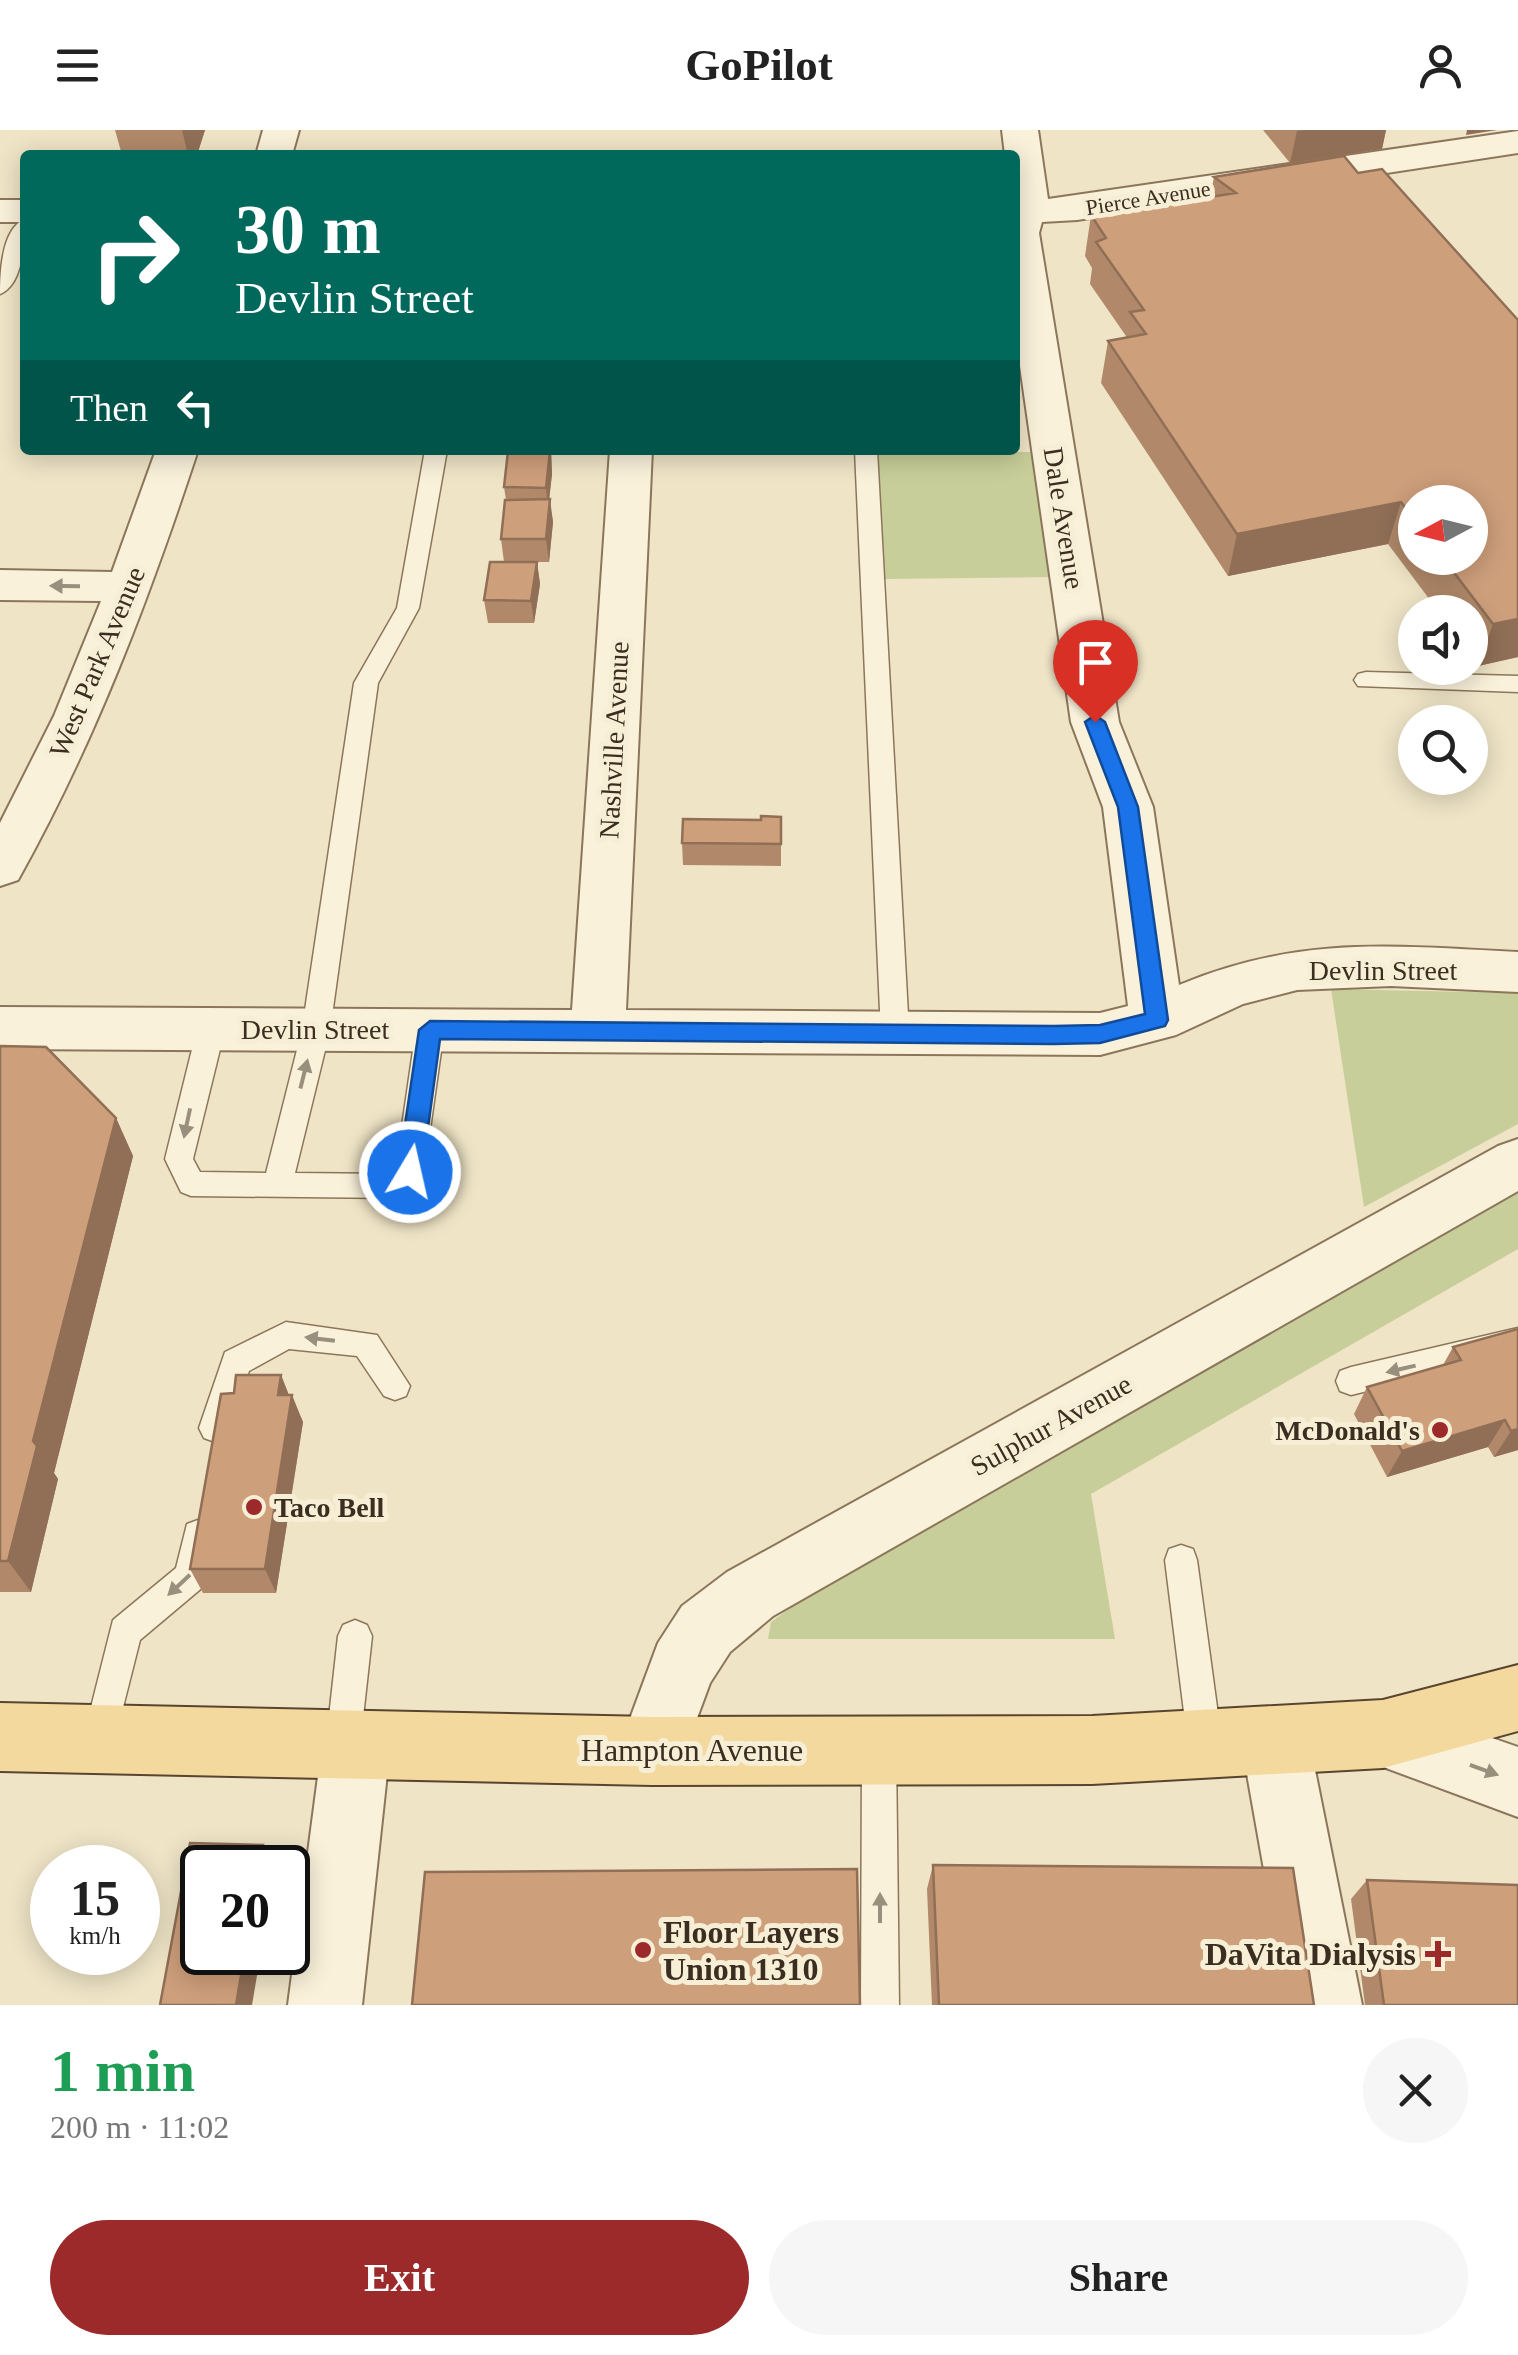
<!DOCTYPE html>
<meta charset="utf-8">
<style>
body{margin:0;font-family:Georgia,serif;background:#f6f6f6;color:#222;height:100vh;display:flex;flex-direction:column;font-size:38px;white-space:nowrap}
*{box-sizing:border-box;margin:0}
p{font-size:32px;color:#767676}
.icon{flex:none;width:55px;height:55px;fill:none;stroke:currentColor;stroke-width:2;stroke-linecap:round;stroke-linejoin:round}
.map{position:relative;height:1875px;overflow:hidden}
.sheet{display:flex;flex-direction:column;background:#fff;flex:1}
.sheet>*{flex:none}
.banner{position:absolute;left:20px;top:20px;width:1000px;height:305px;border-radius:10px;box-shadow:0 5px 25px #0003;background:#00695c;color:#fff;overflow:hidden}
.needle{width:65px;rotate:263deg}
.tools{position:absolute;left:1398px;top:355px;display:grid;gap:20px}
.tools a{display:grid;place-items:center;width:90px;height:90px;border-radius:50%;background:#fff;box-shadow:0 5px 25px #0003;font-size:50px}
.speed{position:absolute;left:30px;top:1715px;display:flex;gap:20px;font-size:50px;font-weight:700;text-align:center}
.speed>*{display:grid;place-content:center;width:130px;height:130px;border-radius:50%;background:#fff;box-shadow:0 5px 25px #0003;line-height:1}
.speed small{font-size:25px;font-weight:400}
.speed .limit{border:5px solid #111;border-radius:15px;background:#fff;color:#111}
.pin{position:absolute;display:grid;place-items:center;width:85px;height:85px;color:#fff;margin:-102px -42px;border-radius:50% 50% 50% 0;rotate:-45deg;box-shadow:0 0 10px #0007}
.pin .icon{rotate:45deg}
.me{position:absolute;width:110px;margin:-55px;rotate:9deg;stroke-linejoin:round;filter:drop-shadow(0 0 8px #0008)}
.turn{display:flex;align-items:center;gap:35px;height:210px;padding:0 50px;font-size:45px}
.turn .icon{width:130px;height:130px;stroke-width:2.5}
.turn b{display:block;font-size:70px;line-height:85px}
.then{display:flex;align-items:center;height:95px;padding:0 50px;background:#0003;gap:20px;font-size:38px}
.round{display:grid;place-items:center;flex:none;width:105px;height:105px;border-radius:52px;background:#f6f6f6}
.summary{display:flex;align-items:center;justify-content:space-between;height:170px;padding:0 50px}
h1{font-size:60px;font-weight:600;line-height:75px;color:#1e9e55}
.cta{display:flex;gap:20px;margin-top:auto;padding:20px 50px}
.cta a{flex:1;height:115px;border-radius:60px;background:#9c2a2a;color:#fff;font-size:40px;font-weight:600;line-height:115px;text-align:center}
.cta a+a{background:#f6f6f6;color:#222}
header{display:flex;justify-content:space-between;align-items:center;height:130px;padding:0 50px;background:#fff;font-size:45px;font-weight:600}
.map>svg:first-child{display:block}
.green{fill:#c7ce99}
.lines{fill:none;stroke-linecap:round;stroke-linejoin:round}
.service-casing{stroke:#8c765b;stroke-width:3}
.minor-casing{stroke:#8c765b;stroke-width:4}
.tertiary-casing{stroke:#8c765b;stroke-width:4}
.primary-casing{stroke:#59442f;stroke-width:4}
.service{fill:#faf1da;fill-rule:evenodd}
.minor{fill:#faf1da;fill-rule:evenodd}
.tertiary{fill:#faf1da;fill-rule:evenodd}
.primary{fill:#f3d99e;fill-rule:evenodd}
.wall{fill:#b1896a;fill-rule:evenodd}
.shaded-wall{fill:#906f56}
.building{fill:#ce9f7b;stroke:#906f56;stroke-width:2.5}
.oneway{fill:#9a8f7c}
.route{fill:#1a73e8;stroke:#114b97;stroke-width:2.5}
.poi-dot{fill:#9c2a2a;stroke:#f7eed6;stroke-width:4}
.labels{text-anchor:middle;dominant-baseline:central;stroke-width:10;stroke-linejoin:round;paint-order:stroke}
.far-street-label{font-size:22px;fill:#3b2d1f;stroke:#f7eed6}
.street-label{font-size:28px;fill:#3b2d1f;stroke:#f7eed6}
.poi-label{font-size:28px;font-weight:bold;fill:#3b2d1f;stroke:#f7eed6;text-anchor:end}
.near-street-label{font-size:32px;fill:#3b2d1f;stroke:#f7eed6}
.near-poi-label{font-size:32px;font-weight:bold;fill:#3b2d1f;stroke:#f7eed6;text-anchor:start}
</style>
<header><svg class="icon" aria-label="menu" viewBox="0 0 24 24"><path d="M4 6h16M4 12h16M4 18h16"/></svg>GoPilot<svg class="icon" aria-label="person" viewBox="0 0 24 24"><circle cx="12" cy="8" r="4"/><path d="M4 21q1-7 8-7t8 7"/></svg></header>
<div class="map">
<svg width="1518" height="1875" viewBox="0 0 1518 1875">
<rect width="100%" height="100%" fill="#efe4c6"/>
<path class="green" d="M1033,322L1053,447L882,449L872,323Z
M1331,859L1518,863V994L1364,1077Z
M1518,1055V1119L1091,1364L1115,1509H768L771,1492L828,1451Z"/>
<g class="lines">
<defs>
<path id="service" d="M25,89C25,111 23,155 0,164C0,142 2,98 25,89Z
M425,320H447L419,478L378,553L330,900L295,1043L390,1044L396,1037L416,900L420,892L430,889L440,892L444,900L424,1042L407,1064L397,1068L191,1066L181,1062L165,1029L197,899L201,891L211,888L221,891L225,899L193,1029L200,1042L266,1043L302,900L354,553L397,478Z
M855,320H877L909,903L905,911L895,914L885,911L881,903Z
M1366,542L1518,546V562L1358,556L1354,550L1358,544Z
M286,1192L377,1205L410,1256L406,1266L395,1270L384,1266L357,1226L289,1219L249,1241L226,1308L215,1312L204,1308L199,1298L225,1222Z
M1518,1198V1224L1351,1265L1340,1261L1336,1251L1340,1241L1351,1237Z
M198,1390L209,1394L214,1405L203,1457L140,1510L112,1621L100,1626L88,1621L83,1609L113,1490L176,1438L187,1394Z
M1181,1415L1193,1419L1197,1430L1222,1614L1217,1626L1205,1631L1193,1626L1188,1614L1165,1430L1169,1419Z
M355,1490L367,1495L372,1506L360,1614L355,1626L343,1631L331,1626L326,1614L338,1506L343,1495Z
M879,1604L891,1609L896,1621L899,1875H861L862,1621L867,1609Z"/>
<path id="minor" d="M263,0H299L292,25H256Z
M1002,0H1038L1048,69L1518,1V23L1077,90L1042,92L1039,103L1119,592L1153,677L1179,855C1300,805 1391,816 1518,822V862L1391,856L1297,860L1243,874L1176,905L1100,925L0,919V877L572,880L610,320H652L626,880L1100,883L1128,876L1103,677L1071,592L1015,201V25H1005Z
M0,70H25V92H0Z
M156,320H198C149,469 95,612 18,750L0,756V693L54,586L101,471L0,470V440L112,442Z
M1275,1576L1299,1586L1309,1610L1362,1875H1288L1241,1610L1251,1586Z
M356,1582L380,1592L390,1616L362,1875H288L322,1616L332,1592Z"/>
<path id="tertiary" d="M1518,1009V1061L773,1486L730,1522L710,1553L676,1645L652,1655L628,1645L618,1621L658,1513L682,1476L727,1442L1498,1016Z
M1383,1570L1518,1617V1687L1359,1628L1349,1604L1359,1580Z"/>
<path id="primary" d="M1518,1535V1601L1383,1638L1092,1654L652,1655L0,1641V1573L652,1587L1092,1586L1383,1570Z"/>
</defs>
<use href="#service" class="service-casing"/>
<use href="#minor" class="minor-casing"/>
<use href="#tertiary" class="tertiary-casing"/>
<use href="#primary" class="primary-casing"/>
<use href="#service" class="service"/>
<use href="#minor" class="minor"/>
<use href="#tertiary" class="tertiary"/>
<use href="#primary" class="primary"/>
</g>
<path class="wall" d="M115,0H205L197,25H122Z
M1263,0H1386L1382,19L1290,33Z
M1358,43L1518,190V527L1478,536L1470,525V482H1439L1388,414L1228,446L1101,253L1108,211L1126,208V206L1090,154L1092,138L1085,126L1091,85L1210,67L1214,47ZM1415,372L1470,428H1415Z
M510,320H551L552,344L549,369L553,392L549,432H537L540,454L534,493H488L484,470L504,432L501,409L506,370L504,357Z
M781,687V736L683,735L682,713L761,690Z
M0,916L116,988L133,1026L54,1343L58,1349L31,1462H0Z
M1518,1199V1320L1494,1327L1488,1317L1387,1347L1354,1284L1367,1257L1443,1235L1453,1217Z
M281,1245L289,1265L303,1292L276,1463H203L190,1439L234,1263Z
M933,1735L1314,1875H932L927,1759Z
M1367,1750L1518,1875H1365L1351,1769Z"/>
<path class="shaded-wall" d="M182,0H205L197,25H188Z
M1305,0H1386L1382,19L1290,33L1297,1Z
M1467,0H1497L1466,5Z
M549,320H551L552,344L548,380L546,358Z
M550,369L553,392L549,432L546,409Z
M1401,372L1388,414L1228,446L1237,404Z
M537,432L540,454L534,493L531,471Z
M1518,489V527L1478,536L1493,494Z
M116,988L133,1026L54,1343L58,1349L31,1462L8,1431L33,1311Z
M281,1245L291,1271L292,1265L303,1292L276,1463L265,1439L278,1265Z
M1505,1290L1488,1317L1387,1347L1402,1321Z
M1518,1299V1320L1494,1327L1511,1301Z
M263,1715L275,1734V1738H259Z
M245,1822H261L252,1875H236Z"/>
<path class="building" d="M1344,26L1358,43L1382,39L1518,190V489L1493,494L1443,428H1470V372H1415V390L1401,372L1237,404L1108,211L1146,204L1130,182L1144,180L1096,112L1106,108L1091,85L1236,63L1214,47Z
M508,321H550L546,358L504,357Z
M550,369L546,409H501L505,370Z
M490,432H537L531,471L484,470Z
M761,686L781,687V714L682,713L683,689L761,690Z
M0,916L46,917L116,988L33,1311L37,1316L8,1431H0Z
M1518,1199V1299L1511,1301L1505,1290L1402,1321L1367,1257L1461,1230L1453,1217Z
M236,1245H281L278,1265H292L265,1439H190L221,1264L234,1263Z
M190,1713L263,1715L259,1738H202V1822H245L236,1875H160Z
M933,1735L1293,1738L1314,1875H939Z
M857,1739L860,1875H412L425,1742Z
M1367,1750L1518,1755V1875H1384Z"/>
<defs><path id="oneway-solid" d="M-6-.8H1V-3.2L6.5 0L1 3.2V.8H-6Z" transform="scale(2.5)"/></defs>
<g class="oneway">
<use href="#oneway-solid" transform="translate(65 456) rotate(-179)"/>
<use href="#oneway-solid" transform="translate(304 944) rotate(-76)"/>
<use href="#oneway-solid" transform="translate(187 993) rotate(102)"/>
<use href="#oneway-solid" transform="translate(320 1209) rotate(-173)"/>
<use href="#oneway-solid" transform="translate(1401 1239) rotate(167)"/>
<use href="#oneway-solid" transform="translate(179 1455) rotate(137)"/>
<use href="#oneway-solid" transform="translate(1484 1640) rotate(20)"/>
<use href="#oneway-solid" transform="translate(880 1778) rotate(-90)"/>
</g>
<path class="route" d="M1095,585L1105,592L1138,677L1168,890L1165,896L1100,913L1054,914L440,909L422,1042L418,1049H401L398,1042L419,900L430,891L1054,896L1100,895L1145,884L1118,677L1085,592Z"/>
<g class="poi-dot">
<circle cx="1440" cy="1300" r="10"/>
<circle cx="254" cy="1377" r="10"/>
<circle cx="643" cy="1820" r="10"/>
<path d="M1433 1809h10v10h10v10h-10v10h-10v-10h-10v-10h10z"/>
</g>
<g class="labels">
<g class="far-street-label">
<text transform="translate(1148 68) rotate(-9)">Pierce Avenue</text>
</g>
<g class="street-label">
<text transform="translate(1064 388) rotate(81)">Dale Avenue</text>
<text transform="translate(97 532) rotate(-67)">West Park Avenue</text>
<text transform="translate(614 610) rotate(-87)">Nashville Avenue</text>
<text x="1383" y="840">Devlin Street</text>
<text x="315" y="899">Devlin Street</text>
<text transform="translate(1051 1295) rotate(-29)">Sulphur Avenue</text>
</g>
<g class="poi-label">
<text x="1420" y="1300">McDonald's</text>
<text x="274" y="1377" text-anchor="start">Taco Bell</text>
</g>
<g class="near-street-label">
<text x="692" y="1620">Hampton Avenue</text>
</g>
<g class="near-poi-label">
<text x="663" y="1802">Floor Layers<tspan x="663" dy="37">Union 1310</tspan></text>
<text x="1416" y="1824" text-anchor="end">DaVita Dialysis</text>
</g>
</g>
</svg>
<div class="tools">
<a><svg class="needle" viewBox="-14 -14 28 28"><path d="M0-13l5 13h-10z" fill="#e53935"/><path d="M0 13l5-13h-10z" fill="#767676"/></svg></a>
<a><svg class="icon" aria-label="sound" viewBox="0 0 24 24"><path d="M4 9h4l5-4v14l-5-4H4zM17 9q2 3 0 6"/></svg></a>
<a><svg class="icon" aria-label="search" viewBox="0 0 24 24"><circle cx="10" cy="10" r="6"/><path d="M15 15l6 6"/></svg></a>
</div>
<div class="speed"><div>15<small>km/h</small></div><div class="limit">20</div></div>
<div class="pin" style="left:1095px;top:592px;background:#d93025"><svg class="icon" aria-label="arrive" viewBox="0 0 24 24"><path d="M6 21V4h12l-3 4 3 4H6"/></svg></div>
<svg class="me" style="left:410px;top:1042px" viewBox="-20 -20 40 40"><circle r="17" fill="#1a73e8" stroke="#fff" stroke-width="3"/><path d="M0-11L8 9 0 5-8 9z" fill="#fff"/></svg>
<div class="banner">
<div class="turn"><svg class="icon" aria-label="right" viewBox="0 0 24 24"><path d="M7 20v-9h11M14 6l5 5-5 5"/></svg><div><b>30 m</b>Devlin Street</div></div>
<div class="then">Then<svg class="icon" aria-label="left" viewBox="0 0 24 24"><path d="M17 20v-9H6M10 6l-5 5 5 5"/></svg></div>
</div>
</div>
<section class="sheet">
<div class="summary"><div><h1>1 min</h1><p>200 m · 11:02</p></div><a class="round"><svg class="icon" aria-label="close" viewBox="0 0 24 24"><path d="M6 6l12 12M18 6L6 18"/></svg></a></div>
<div class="cta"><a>Exit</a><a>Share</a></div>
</section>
